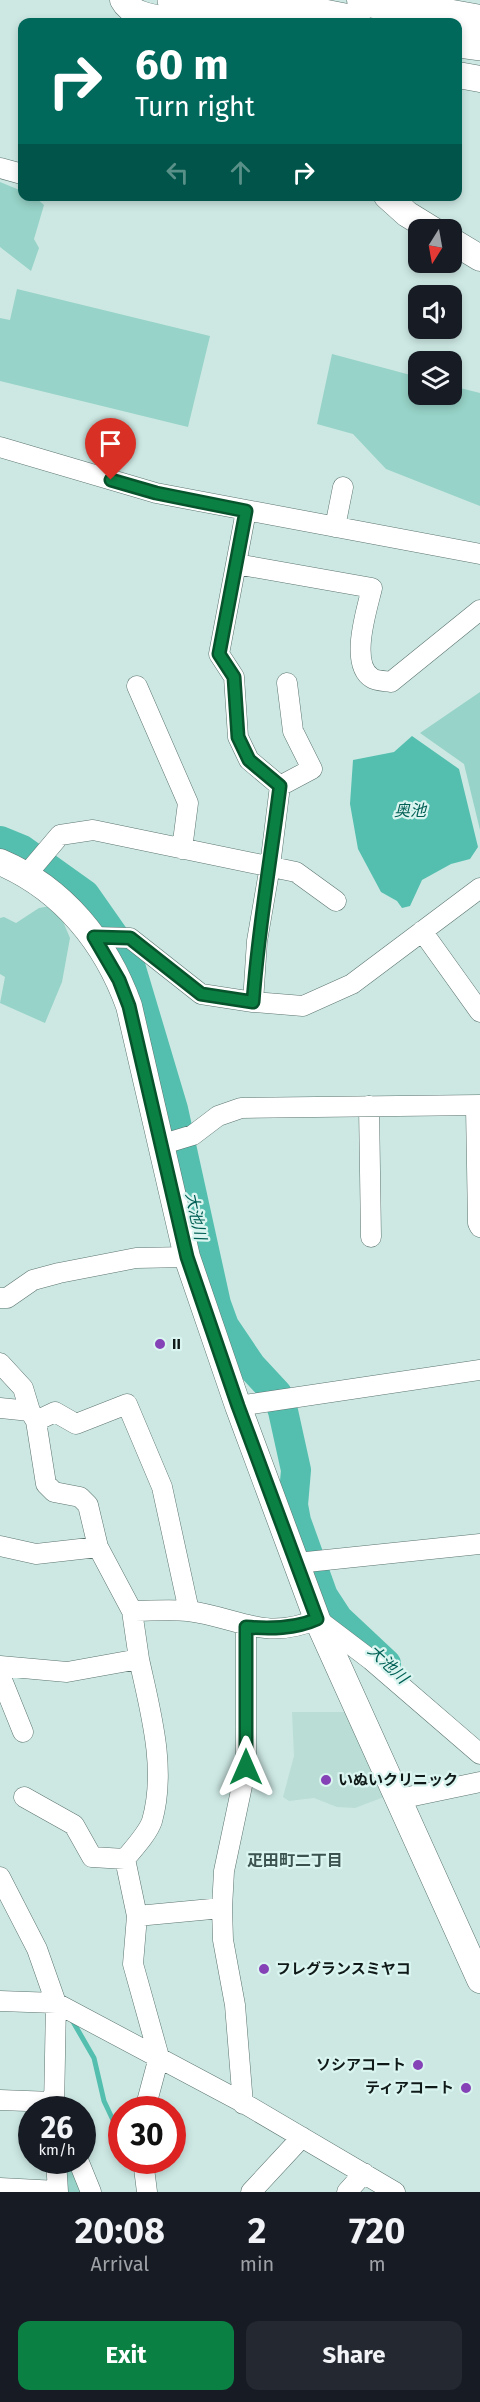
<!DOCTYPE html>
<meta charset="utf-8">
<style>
body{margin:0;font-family:"Fira Sans","Noto Sans JP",sans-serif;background:#242831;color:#f1f3f6;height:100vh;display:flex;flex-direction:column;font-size:22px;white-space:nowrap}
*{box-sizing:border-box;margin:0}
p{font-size:20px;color:#9ea1a6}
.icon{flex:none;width:33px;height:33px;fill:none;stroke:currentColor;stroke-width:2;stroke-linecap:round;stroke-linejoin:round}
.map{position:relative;height:2192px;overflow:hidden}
.sheet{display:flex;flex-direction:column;background:#171b24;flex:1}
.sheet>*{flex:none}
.top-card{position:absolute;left:18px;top:18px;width:444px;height:183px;border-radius:12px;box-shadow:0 3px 9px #0003;background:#00695c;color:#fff;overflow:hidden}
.needle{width:39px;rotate:191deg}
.buttons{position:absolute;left:408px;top:219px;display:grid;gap:12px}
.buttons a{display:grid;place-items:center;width:54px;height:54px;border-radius:12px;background:#171b24;box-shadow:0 3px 9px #0003;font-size:30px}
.speed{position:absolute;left:18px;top:2096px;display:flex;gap:12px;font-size:30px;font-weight:700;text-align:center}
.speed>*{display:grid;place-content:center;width:78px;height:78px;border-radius:50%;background:#171b24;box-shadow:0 3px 9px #0003;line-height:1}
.speed small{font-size:15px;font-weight:400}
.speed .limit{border:9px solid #d22;background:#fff;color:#111}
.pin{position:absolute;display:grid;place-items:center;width:51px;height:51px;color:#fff;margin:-62px -26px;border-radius:50% 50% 50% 0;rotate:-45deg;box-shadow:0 0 6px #0007}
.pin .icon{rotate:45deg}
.me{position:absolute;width:66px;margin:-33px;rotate:0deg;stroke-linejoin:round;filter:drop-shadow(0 0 4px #0008)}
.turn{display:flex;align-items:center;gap:21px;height:126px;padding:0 18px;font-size:27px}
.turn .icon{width:78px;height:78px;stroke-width:2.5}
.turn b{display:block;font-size:42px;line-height:51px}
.lanes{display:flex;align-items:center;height:57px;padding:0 18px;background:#0003;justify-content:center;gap:30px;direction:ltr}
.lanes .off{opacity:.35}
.eta{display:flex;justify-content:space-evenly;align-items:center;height:102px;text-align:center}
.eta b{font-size:36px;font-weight:700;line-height:42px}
.action{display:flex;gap:12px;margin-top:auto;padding:12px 18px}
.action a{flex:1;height:69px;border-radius:12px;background:#0b8043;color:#fff;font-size:24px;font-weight:700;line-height:69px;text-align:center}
.action a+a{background:#242831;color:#f1f3f6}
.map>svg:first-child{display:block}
.built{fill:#baddd6}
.green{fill:#97d3c8}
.water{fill:#54bfaf}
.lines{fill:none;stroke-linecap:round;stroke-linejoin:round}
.stream{stroke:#54bfaf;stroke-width:5}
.river{stroke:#54bfaf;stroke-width:30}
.minor-casing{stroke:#5c746f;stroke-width:21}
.tertiary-casing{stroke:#5c746f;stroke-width:27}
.primary-casing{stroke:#5c746f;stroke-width:33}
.trunk-casing{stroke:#5c746f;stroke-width:34}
.minor{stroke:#fff;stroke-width:20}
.tertiary{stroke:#fff;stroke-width:26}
.primary{stroke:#fff;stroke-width:32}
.trunk{stroke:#fff;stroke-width:33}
.route-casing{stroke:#07532c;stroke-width:15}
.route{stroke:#0b8043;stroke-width:10}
.poi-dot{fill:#8542b6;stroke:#daf5f0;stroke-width:2}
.labels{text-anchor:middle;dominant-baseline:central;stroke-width:4.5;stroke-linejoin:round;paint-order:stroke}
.poi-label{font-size:15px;font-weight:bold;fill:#0f1917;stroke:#daf5f0;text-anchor:start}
.water-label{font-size:16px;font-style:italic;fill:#005f54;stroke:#daf5f0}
.neighbourhood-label{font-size:16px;font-weight:bold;fill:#3b524e;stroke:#daf5f0}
</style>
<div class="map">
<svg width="480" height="2192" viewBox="0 0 480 2192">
<rect width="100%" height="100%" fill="#cde8e3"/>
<path class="built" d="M292,1712H347L384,1797L355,1808L337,1807L314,1798L289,1801L283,1797L294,1756Z"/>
<path class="green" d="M0,182L22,191V196L35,197L44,205L34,239L39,248L31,271L0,247Z
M17,289L210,336L188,427L0,381V318L10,320Z
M332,354L418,377V394H452V386L480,393V506L386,469L353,434L317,424Z
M480,692V830L464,764L420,733Z
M56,905L70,938L62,982L45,1023L0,1003L5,977L0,974V918L4,917L16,923L39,908Z
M62,2160H72L85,2192H63Z"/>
<path class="water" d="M412,736L459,769L478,847L470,859L451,864L422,880L410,906L402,908L397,901L381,892L358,849L350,804L353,760L394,752Z"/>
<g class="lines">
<path class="stream" d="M72,2020L94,2058L104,2101L122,2139
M132,2160L135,2165"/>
<path class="river" d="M0,841L22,850L85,895L127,955L173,1109L216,1304L224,1326L251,1366L277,1394L283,1411L296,1470L293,1505L296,1521L323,1596L338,1619L386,1664"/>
<defs>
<path id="minor" d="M0,168L22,174
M0,447L156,493L480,554
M246,511L219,654L234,677L238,737L249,760L280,786L270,866L257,941L253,1002
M335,527L343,487
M236,564L372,588C367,609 349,664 372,678C376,681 386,681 391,682L480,610
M137,686L188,803L182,849
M280,786L312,769L293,731L287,683
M27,874L60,835L93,830L296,872L336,901
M422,931L480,1012
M94,937L130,938L201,994L253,1002L303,1006L352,984L480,888
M369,1106L371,1237
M476,1107L478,1223L480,1227
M160,1145L193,1135L218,1116L241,1108L480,1105
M0,1298H7L33,1280L59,1273L136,1258L187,1257
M0,1363L23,1388L30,1411L36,1421L46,1484L54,1492L80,1497L88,1505L98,1547L132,1611
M238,1406L480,1370
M0,1408L30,1411
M36,1421L55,1412L76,1424L127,1404L162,1487L189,1611
M0,1546L36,1554L98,1547
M297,1563L480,1544
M139,1659C150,1710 167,1768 152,1821C148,1833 134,1848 125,1859L137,1916L133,1964L159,2057L145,2109
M0,1666L67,1672L139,1659L132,1611C150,1611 170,1609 188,1611C237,1617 265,1642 317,1619L371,1660L480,1754
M0,1675L23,1732
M24,1797L74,1825L92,1857L125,1859
M399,1799L480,1782
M0,1877L37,1949L56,2003L54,2109
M137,1916L222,1908
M0,2001L56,2003L240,2101L395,2192
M0,2100L53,2102
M243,2104L235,2005L223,1940L222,1908L224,1871L246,1767V1627
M56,2160L58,2192
M78,2160L91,2192
M143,2160L147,2192
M0,2188L58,2191
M251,2192L302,2137
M347,2192L364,2173"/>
<path id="tertiary" d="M123,0C132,17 159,18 177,22
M458,75L480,79
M387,196L407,214L433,230
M452,241L480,258
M0,862C63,889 106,942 129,1006L187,1257L238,1406L317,1619L480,1980"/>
<path id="primary" d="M363,0L480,21"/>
<path id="trunk" d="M174,0L268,20
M244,0L354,22
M458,41L480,44"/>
</defs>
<use href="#minor" class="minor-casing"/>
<use href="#tertiary" class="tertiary-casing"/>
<use href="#primary" class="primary-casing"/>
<use href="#trunk" class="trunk-casing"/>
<use href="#minor" class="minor"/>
<use href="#tertiary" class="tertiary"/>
<use href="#primary" class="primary"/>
<use href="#trunk" class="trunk"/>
</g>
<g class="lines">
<defs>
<path id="route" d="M111,480L156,493L246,511L219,654L234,677L238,737L249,760L280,786C271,858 258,930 253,1002L201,994L130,938L94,937L119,980L129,1006L187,1257L238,1406L317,1619C295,1629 270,1629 246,1627V1767"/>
</defs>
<use href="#route" class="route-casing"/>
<use href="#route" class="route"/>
</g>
<g class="poi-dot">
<circle cx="160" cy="1344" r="6"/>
<circle cx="326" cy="1780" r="6"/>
<circle cx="264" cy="1969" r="6"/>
<circle cx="418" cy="2065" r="6"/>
<circle cx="466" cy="2088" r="6"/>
</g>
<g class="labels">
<g class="poi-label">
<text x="172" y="1344">II</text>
<text x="338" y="1780">いぬいクリニック</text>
<text x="276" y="1969">フレグランスミヤコ</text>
<text x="406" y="2065" text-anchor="end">ソシアコート</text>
<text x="454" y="2088" text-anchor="end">ティアコート</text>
</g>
<g class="water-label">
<text x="410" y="810">奥池</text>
<text transform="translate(196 1216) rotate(78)">大池川</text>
<text transform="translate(388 1664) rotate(43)">大池川</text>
</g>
<g class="neighbourhood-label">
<text x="295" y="1860">疋田町二丁目</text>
</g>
</g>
</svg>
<div class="buttons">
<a><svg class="needle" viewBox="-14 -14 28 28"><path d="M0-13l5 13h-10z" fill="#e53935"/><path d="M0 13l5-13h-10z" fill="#9ea1a6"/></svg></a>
<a><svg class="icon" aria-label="sound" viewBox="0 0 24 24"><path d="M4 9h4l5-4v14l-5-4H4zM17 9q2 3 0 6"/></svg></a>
<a><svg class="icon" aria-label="layers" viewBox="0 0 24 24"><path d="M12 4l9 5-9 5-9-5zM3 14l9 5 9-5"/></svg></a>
</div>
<div class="speed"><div>26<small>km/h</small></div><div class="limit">30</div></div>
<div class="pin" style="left:111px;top:480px;background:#d93025"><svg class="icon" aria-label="arrive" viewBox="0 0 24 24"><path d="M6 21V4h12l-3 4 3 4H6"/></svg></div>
<svg class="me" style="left:246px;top:1767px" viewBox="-20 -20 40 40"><path d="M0-17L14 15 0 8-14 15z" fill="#0b8043" stroke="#fff" stroke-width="4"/></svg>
<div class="top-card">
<div class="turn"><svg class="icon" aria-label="right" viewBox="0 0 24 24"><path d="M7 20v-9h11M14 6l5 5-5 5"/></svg><div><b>60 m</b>Turn right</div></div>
<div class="lanes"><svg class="icon off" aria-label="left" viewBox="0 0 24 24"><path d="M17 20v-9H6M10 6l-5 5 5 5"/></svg><svg class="icon off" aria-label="ahead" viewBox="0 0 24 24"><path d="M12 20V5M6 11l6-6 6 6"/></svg><svg class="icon" aria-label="right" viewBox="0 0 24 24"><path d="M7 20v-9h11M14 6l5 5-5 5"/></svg></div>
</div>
</div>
<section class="sheet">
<div class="eta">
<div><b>20:08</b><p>Arrival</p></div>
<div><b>2</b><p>min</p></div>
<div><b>720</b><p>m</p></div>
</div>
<div class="action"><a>Exit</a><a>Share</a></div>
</section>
